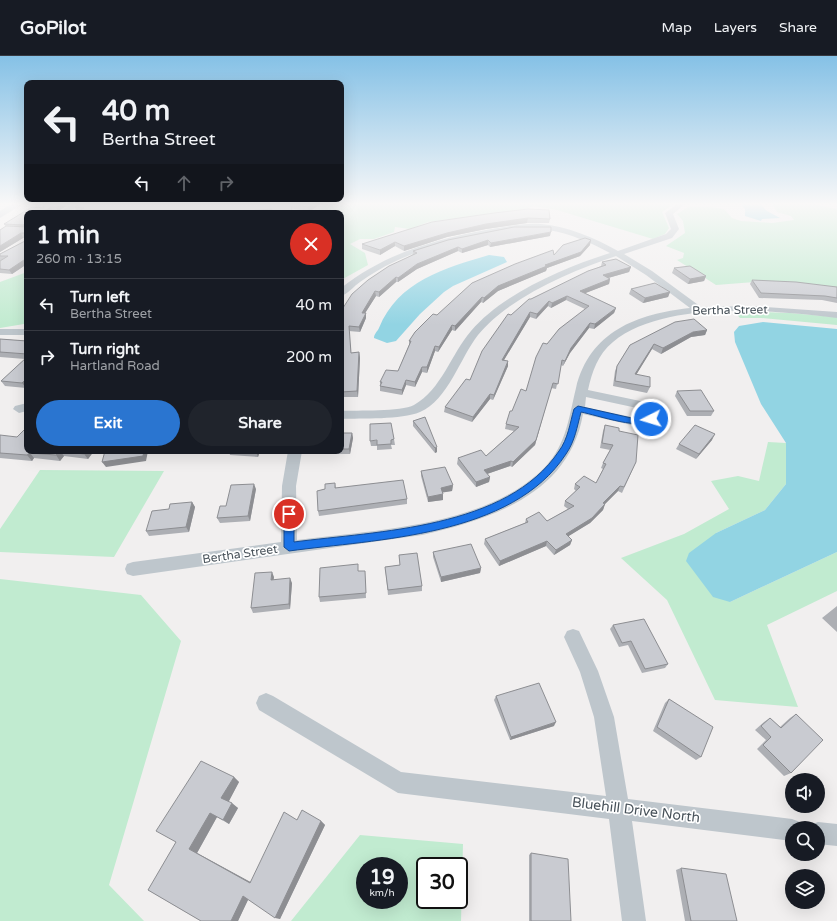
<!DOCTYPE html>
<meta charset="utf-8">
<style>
body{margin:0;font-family:"Varela Round",sans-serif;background:#20242c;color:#f1f3f6;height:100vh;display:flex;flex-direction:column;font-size:15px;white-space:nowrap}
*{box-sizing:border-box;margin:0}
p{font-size:13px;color:#9ea1a6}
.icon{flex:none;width:22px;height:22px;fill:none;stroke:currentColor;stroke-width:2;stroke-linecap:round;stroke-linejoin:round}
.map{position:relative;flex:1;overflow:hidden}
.sheet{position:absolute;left:24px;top:154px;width:320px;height:244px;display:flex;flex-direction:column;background:#171b24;border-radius:8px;box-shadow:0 4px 16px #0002}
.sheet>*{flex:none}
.top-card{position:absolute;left:24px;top:24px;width:320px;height:122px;border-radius:8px;box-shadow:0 4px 16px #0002;background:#171b24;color:#f1f3f6;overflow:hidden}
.fabs{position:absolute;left:785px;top:717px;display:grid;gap:8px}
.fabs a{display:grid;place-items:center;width:40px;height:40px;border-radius:50%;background:#171b24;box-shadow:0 4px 16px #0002;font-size:20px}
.speed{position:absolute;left:356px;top:801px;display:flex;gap:8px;font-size:20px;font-weight:700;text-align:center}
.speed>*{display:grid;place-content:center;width:52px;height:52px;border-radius:50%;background:#171b24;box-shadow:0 4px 16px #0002;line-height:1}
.speed small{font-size:10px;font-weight:400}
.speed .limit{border:2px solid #111;border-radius:6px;background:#fff;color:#111}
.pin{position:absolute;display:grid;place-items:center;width:34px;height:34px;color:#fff;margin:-17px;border:2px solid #fff;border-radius:50%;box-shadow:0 1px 4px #0007}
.me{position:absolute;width:44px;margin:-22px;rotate:265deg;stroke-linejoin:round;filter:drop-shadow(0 0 3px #0008)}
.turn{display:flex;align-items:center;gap:14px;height:84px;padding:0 12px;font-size:18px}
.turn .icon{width:52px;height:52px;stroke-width:2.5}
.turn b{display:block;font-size:28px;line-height:34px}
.lanes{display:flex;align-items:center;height:38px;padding:0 12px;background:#0003;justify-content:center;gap:20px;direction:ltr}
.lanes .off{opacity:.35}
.round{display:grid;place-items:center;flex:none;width:42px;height:42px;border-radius:21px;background:#20242c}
.overview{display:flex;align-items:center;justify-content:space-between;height:68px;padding:0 12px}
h1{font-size:24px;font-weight:800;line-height:30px}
.cta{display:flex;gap:8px;margin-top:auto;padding:8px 12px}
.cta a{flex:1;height:46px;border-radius:24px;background:#2a75d0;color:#fff;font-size:16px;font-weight:800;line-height:46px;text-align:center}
.cta a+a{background:#20242c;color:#f1f3f6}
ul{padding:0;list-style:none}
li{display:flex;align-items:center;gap:12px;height:52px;padding:0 12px;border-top:1px solid #363941}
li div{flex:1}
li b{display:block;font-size:15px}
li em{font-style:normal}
header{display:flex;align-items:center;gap:24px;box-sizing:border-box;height:56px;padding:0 20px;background:#171b24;border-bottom:1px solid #363941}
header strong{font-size:19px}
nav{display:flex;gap:22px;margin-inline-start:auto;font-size:14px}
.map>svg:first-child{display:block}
.green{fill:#c1ebd0;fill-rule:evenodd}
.water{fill:#92d4e3}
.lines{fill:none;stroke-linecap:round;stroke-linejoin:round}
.street{fill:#bec6cc;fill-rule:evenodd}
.secondary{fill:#bec7d1;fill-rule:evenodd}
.wall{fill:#adafb4}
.shaded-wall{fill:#8d8e92}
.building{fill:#c9cbd1;stroke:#8d8e92}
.route{fill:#1a73e8;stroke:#114b97}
.labels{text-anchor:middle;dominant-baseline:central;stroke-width:3.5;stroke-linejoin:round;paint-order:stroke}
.street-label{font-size:12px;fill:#48525a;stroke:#fff}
.near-street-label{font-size:14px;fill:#48525a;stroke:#fff}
</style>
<header>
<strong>GoPilot</strong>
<nav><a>Map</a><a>Layers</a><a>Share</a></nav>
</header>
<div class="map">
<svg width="837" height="865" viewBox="0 0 837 865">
<rect width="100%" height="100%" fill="#f1efef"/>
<path class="green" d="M324,148H674L662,156L669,172L665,178L653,183L557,154L533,150L524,154L428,166L410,173L395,171L394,176L374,183H360L350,188L365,197L368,209L341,224V157H317Z
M772,148H813L837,153V233L767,225L716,229L677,204L683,202L684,197L666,190L685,177L683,165L677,158L688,151H709L724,153L732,162L741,165L772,167L794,164L791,160L777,156Z
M27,216V264L24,268L0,272V226Z
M734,255L790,257L835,261L837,262V269L761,262H740Z
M768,386L786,387V428L765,454L716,477L730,546L837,496V535L767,569L798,651L715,644L667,544L621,502L684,478L729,453L711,425L738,420L759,425Z
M40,414L164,415L114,501L0,496V473Z
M0,523L141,539L181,585L109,829L144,865H0Z
M360,779L463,788L461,865H291ZM365,810H399V844H365ZM425,810H459V844H425Z"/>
<path class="water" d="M741,148H760L767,155L780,162L762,163L761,165L745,160V153Z
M489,199L504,201L507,206L453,230L444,236L420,258L396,285L387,287L374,282C374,278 377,276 379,272C398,225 445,212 489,199Z
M763,266L837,273V496L730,546L713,541L686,505L689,497L716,477L765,454L786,428V387L761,348L735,286L734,276L739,270Z"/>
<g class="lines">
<path class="street" d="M73,148H81L67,157H58Z
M677,148H685L673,158L679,173L672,182L624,198L652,215L701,251L751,250L837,256V262C774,254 664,244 613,286C598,298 592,316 588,334L645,346L652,350L658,358L655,366L645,370H636L583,358C569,438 492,463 422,479L133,520L127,518L125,513L127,508L133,506L281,486L282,430L288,395H302L296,430L297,484C374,474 480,471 540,416C566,392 568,365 576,332C590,275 637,258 690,252L646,219L616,200C571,215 508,242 478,279C460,302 448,344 420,356C401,364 362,362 341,363V355C357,354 401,356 414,349C442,333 451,298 471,275C502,238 565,211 610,197C591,187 570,177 548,174C511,168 428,189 394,206C383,211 371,218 360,226C354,230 348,238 341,240V232C384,198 433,184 486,174C504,171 522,167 541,168C567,170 595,182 618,195L666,178L671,173L665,157ZM586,341L637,352L644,356L645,361L636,362L585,351Z
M0,273H27V279H0Z
M27,347V355L19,357L13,353L15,350Z
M573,573L579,575L598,615L614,661L628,743L792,763L800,766L802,772H792V785L632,765L646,865H622L609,763L398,737L259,654L256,647L259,640L266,637L273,640L401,716L606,740L594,661L580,616L564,581L567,575Z
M818,766L837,768V790L818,788V772H809L810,769Z"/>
<path class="secondary" d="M11,148H23L0,162V155Z"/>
</g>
<path class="wall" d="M43,148H65L66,150L58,155H53L50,157H27V208L12,218L0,217V205L1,204H0V198L25,185V182H23L0,196V174L6,171L4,168L32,151L44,152Z
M223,148H320L309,156L291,152L78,156H77L75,151Z
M494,157L550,163L549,167H527L486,173L447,181L404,195L395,190L380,199L362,193V188Z
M550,180L490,191L488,189L462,197L458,195L417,213L398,226H396L379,241L376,240L365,257H366V262L360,276L349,275L351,297L359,296L360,302L358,341H341V255L413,198V195L448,184Z
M590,189L580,200L547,212L546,215L498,235L483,247L481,246L455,275L452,274L438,296L435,295L427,317L422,316L415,331L406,329L402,339L380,335V326L398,315L409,289V285L437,259L554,199Z
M602,206L631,211L629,216L608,222L610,223L609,228L585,237L616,252L614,257L594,273L589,272L570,297L563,310L561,309L556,333L551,332L535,389L512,411L510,410L487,418L490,421L489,426L476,431L457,408L458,402L486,400L514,375L505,373L506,368L512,355L526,335L547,288L585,253L566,244L551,252L548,250L536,263L530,261L504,304L508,310L493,344L490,343L472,366L444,356L445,351L470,324L511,259L531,243L601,210Z
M674,212L706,220L704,225L688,228L672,217Z
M752,224L837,231V247L822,244L759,242L750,228Z
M631,233L670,236L668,241L643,247L629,238Z
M707,274L705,279L691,281L661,298L652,293L636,319L650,331L647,337L613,330L615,315L617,310L630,289Z
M0,283L27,285V331L26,332L5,330L1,325L25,303L0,301Z
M677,335L714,355L711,360H687L675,340Z
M425,361L437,396L435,397L413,370V365Z
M605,369L619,375L636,406L622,437L618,435L605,448L603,454L590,467L568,480L572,484L570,489L554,499L546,490L499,510L484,488L485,483L525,467L526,463L547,465L568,453L564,450L565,445L576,435L574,433L575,428L596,427L603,413L601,412L603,407L610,394L600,392L603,375Z
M341,377H352L353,382L350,398H323V395H341Z
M0,379L27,395H94L88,403L64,400L60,405L34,402L32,405L0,402Z
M394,383L395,389H391L392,393L377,394V390H371L370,385Z
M712,384L696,403L676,393L679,388Z
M229,395H260L258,401L230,399Z
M421,415L453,429L452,435L442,436L443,444L428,446L421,420Z
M335,427L336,432L407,443V448L319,460L318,455L325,433Z
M256,433L250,465L220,467L217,462L226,450Z
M192,446L195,451L189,476L149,480L146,475Z
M433,496L481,512L480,517L441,526L433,501Z
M399,499L422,530V535L388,539L385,511L400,509Z
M358,515L365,520L366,542L320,546L319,541Z
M274,521L273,524L292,527L290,553L253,557L251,552Z
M837,550V576L822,562Z
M613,569L668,608L665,612L642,617L628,589L619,591L610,573Z
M496,640L554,670L510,684L494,644Z
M669,643L701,701L696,704L653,675L665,647Z
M796,658L791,717L784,720L757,693L766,684L755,674L764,666L770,662L780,671L790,662Z
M234,721L239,726L228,746L238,752L229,768L217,761L197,797L250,826L297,764L321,765L325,769L280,863L248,843L238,865H201L148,834Z
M531,797L571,865H529V799Z
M681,812L737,865H685L676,814Z"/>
<path class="shaded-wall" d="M61,148H65L66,150L58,155L56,151Z
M313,148H320L309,156L308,151Z
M51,151L53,155L50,157H41Z
M272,153L292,155V157H222Z
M528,162L527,167L486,173L447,181L404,195V190L447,177L486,168Z
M27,166V172L25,173L23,169Z
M551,176L550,180L490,191L491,187Z
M21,177L23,182L0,196V190Z
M488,184V189L462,197V193Z
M591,184L590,189L580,200L547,212L546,215L498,235L483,247L484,242L498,230L545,209Z
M395,186V190L380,199V194Z
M458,191V195L417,213L398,226V222L417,208Z
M27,202V208L12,218L9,214Z
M631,211L629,216L601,224L603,219Z
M706,220L704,225L688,228L690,223Z
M396,221V226L379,241V236Z
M610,223L609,228L578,240L580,235Z
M375,235L376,240L362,262V257Z
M670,236L668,241L643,247L645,242Z
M567,240L566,244L551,252L552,247Z
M482,241L481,246L455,275V270Z
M549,245L548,250L536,263L537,258Z
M616,252L614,257L594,273L595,268Z
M530,256V261L501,309L502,304Z
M366,257V262L360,276L359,271Z
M590,267L589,272L570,297L563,310L565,305L571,292Z
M452,269V274L438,296L439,291Z
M707,274L705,279L691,281L661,298L663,292L693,276Z
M654,288L652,293L633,324L635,318Z
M435,290V295L427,317V311Z
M359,296L360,302L358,341L357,335Z
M508,305V310L493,344L494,339Z
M422,311V316L415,331V326Z
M27,322V331L26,332L22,327Z
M406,324V329L402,339V334Z
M551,332L535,389L512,411L513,406Z
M490,338V343L472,366L473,361Z
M352,377L353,382L350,398L349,393Z
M715,378L712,384L696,403L699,398Z
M437,391V396L435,397V392Z
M60,395L64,400L60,405L56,399Z
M86,395H94L88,403L84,398Z
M144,395H148L146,405L106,411L102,406Z
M256,395H260L258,401L256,396Z
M30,397L34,402L32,405L27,399Z
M511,405L510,410L484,419V414Z
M490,421L489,426L476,431V426Z
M254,428L256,433L250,465L248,460Z
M453,429L452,435L440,437L441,432Z
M620,430L618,435L601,452L603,447Z
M443,438V444L428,446V441Z
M192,446L195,451L189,476L186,471Z
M605,448L603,454L590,467L564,483L566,478Z
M572,484L570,489L554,499L556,494Z
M547,485L546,490L499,510L500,505Z
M481,512L480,517L441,526V521Z
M272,516L274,521L273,529L271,524Z
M290,522L292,527L290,553L289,548Z
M556,666L554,670L510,684L511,681Z
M234,721L239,726L228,747L221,742Z
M232,747L238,752L229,768L223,764Z
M210,757L217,761L197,797L256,829L250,827L189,793Z
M321,765L325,769L280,863L275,862Z
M243,840L249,842L238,865H231Z"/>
<path class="building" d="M43,148H61L56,151H51L41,157H27V166L23,169L4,168L32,151L44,152Z
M80,148H146L183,149L223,148H291L292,155L272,157V153L222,157H76L84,152L75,151Z
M291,148H313L308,151Z
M528,153L549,154L550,163L528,162L486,168L447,177L404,190L395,186L380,194L362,188L432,166L494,157Z
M6,170L27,171V202L9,214L0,213V205L8,200H0V198L25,185L26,177H21L0,190V174Z
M514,171H551V176L491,187L488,184L462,193L458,191L417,208L398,222L396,221L379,236L375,235L362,257H366L359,271L349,270L351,297L359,296L357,335L341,336V255L352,238L368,224L389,210L417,197L413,195L448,184Z
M585,182L591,184L581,196L545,209L547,210L498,230L484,242L482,241L455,270L452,269L439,291L435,290L427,311H422L415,326L406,324L402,334L380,330L382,326H380L386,314L398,315L411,285H409L415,276L433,258L437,259L472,227L515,208L553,194L554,199L563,189Z
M616,203L631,211L603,219L610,223L580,235L616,252L595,268L590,267L571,292L565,305L562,304L558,328L553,327L536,384L513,406L511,405L484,414L490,421L476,426L458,402L481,394L486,400L519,371L506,368L510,355H512L521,333L526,335L536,301L543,287L547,288L559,273L589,250L567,240L552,247L549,245L537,258L530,256L502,304L508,305L494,339L490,338L473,361L445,351L466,323L470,324L482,295L508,258L511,259L529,243H531L588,215L606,209L602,206Z
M690,210L706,220L690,223L674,212Z
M752,224L796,226L837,231V242L825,240L761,237Z
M655,227L670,236L645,242L631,233Z
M694,263L707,274L693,276L663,292L654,288L635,318L650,321V331L615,325L617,310L630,289L675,266Z
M0,283L27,285V298L0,296Z
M27,301V322L22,327L1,325Z
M701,334L714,355H690L677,335Z
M425,361L437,391L435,392L413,365Z
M391,367L394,383L391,384V388L377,389V384L370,385V368Z
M605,369L619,372V375L638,379L636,406L624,431L620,430L603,447L605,448L592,462L566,478L572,484L556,494L547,485L500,505L485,483L528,466L526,463L539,456L547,465L574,450L565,445L580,431L575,428L584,420L596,427L606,408L603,407L613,389L602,387Z
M695,369L715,378L699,398L679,388Z
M27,371V395H86L84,398L60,395L56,399L30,397L27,399L0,397V379L17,381Z
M341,377H352L349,393H341Z
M105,395H144L143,400L102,406Z
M242,395H256V396Z
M445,411L453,429L441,432L443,438L428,441L421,415Z
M403,424L407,443L318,455L317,435L325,433V428L335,427V432Z
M254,428L248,460L217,462L220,450H226L231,429Z
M192,446L186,471L146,475L152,455L169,453L170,448Z
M471,488L481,512L441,521L433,496Z
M417,497L422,530L388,534L385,511L400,509L399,499Z
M358,508V515H365L366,537L319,541L320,512Z
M272,516L271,524L290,522L289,548L251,552L255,517Z
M644,563L668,608L645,613L631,585L622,587L613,569Z
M539,627L556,666L511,681L496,640Z
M669,643L713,671L701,701L657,671Z
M796,658L823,684L791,717L763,689L771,681L761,670L770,662L781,672Z
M201,705L234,721L221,742L232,747L223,764L210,757L189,793L250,827L284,756L297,764L302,754L321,765L275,862L243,840L231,865H201L148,834L176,786L156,775Z
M531,797L568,803L571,865H531Z
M681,812L726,818L737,865H691Z"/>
<linearGradient id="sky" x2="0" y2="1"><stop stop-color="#85c1e6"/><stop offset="0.55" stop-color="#f9f8f8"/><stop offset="1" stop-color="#f9f8f8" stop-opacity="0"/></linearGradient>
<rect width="837" height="269" fill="url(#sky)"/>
<path class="route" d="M578,350L636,363H644L651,360L655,363C644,376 597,359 581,356C577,371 575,385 566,398C512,481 377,483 289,495L284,491V458L289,455L294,458V486C378,475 507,473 559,395C568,383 570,367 574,353Z"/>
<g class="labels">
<g class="street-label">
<text transform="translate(730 254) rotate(-1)">Bertha Street</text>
<text transform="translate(240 498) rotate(-8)">Bertha Street</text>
</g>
<g class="near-street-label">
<text transform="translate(636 754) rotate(7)">Bluehill Drive North</text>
</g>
</g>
</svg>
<div class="fabs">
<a><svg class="icon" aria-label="sound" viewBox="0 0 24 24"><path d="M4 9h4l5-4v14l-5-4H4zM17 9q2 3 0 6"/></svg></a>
<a><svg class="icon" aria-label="search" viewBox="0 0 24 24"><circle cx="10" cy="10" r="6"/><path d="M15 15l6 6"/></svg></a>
<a><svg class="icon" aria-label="layers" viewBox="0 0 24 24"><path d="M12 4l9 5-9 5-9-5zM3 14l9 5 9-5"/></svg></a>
</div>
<div class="speed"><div>19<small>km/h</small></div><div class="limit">30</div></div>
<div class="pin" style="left:289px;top:458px;background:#d93025"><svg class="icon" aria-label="arrive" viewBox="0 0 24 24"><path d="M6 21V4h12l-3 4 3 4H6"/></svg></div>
<svg class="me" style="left:651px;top:363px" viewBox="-20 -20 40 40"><circle r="17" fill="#1a73e8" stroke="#fff" stroke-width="3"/><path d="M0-11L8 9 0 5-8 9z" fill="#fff"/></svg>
<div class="top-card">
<div class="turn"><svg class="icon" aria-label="left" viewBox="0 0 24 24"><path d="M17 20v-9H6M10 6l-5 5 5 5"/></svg><div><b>40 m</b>Bertha Street</div></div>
<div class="lanes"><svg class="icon" aria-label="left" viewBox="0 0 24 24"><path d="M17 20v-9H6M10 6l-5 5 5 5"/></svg><svg class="icon off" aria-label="ahead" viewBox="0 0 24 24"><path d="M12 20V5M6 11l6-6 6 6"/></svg><svg class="icon off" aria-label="right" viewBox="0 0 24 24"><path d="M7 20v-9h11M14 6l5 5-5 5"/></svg></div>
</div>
<section class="sheet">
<div class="overview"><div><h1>1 min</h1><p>260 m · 13:15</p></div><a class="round" style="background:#d93025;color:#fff"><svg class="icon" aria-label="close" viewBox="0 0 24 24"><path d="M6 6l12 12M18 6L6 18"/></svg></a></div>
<ul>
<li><svg class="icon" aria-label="left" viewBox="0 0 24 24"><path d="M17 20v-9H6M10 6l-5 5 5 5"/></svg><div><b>Turn left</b><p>Bertha Street</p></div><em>40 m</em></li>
<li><svg class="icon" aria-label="right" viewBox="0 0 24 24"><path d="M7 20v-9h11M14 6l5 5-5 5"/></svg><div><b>Turn right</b><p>Hartland Road</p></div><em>200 m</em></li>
</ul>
<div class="cta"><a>Exit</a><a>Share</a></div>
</section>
</div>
